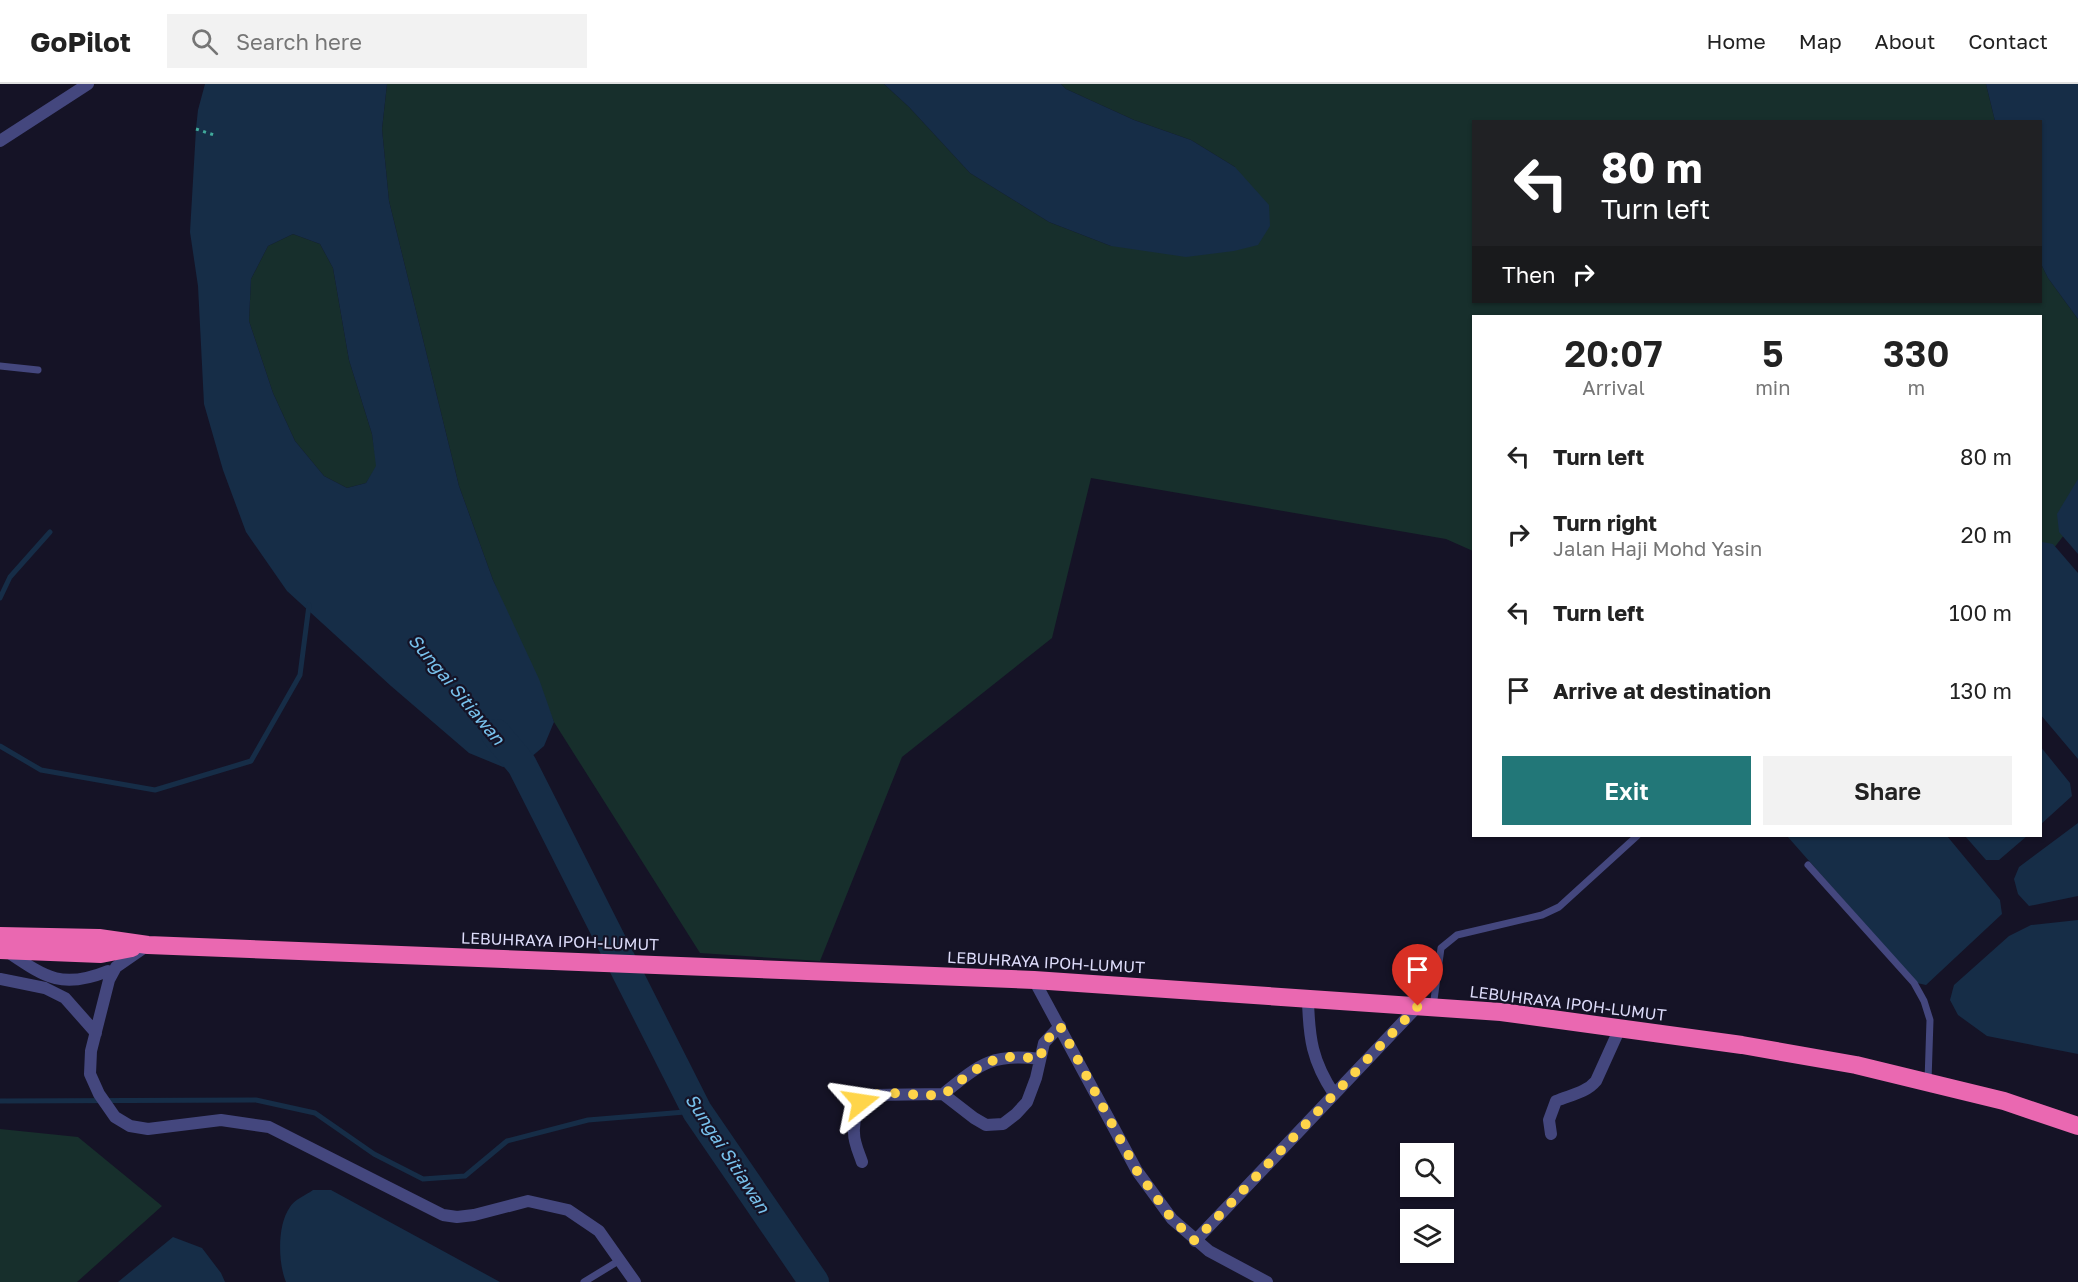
<!DOCTYPE html>
<style>
body{margin:0;font-family:"Golos Text",sans-serif;background:#f2f2f2;color:#222;height:100vh;display:flex;flex-direction:column;font-size:22px;white-space:nowrap}
*{box-sizing:border-box;margin:0}
p{font-size:20px;color:#767676}
.icon{flex:none;width:33px;height:33px;fill:none;stroke:currentColor;stroke-width:2;stroke-linecap:round;stroke-linejoin:round}
.map{position:relative;flex:1;overflow:hidden}
.details{position:absolute;left:1472px;top:231px;width:570px;height:522px;display:flex;flex-direction:column;background:#fff;border-radius:0px;box-shadow:0 2px 4px #0004}
.details>*{flex:none}
.banner{position:absolute;left:1472px;top:36px;width:570px;height:183px;border-radius:0px;box-shadow:0 2px 4px #0004;background:#202124;color:#fff;overflow:hidden}
.buttons{position:absolute;left:1400px;top:1059px;display:grid;gap:12px}
.buttons a{display:grid;place-items:center;width:54px;height:54px;border-radius:0px;background:#fff;box-shadow:0 2px 4px #0004;font-size:30px}
.pin{position:absolute;display:grid;place-items:center;width:51px;height:51px;color:#fff;margin:-62px -26px;border-radius:50% 50% 50% 0;rotate:-45deg;box-shadow:0 0 6px #0007}
.pin .icon{rotate:45deg}
.me{position:absolute;width:66px;margin:-33px;rotate:75deg;stroke-linejoin:round;filter:drop-shadow(0 0 4px #0008)}
.turn{display:flex;align-items:center;gap:21px;height:126px;padding:0 30px;font-size:27px}
.turn .icon{width:78px;height:78px;stroke-width:2.5}
.turn b{display:block;font-size:42px;line-height:51px}
.then{display:flex;align-items:center;height:57px;padding:0 30px;background:#0003;gap:12px;font-size:22px}
.eta{display:flex;justify-content:space-evenly;align-items:center;height:102px;text-align:center}
.eta b{font-size:36px;font-weight:600;line-height:42px}
.action{display:flex;gap:12px;margin-top:auto;padding:12px 30px}
.action a{flex:1;height:69px;border-radius:0px;background:#227778;color:#fff;font-size:24px;font-weight:600;line-height:69px;text-align:center}
.action a+a{background:#f2f2f2;color:#222}
ul{padding:0;list-style:none}
li{display:flex;align-items:center;gap:18px;height:78px;padding:0 30px}
li div{flex:1}
li b{display:block;font-size:22px}
li em{font-style:normal}
header{display:flex;align-items:center;gap:36px;box-sizing:border-box;height:84px;padding:0 30px;background:#fff;border-bottom:2px solid #e0e0e0}
header strong{font-size:28px}
nav{display:flex;gap:33px;margin-inline-start:auto;font-size:21px}
.search{width:420px;height:54px;background:#f2f2f2;display:flex;align-items:center;gap:15px;box-sizing:border-box;padding:0 21px;border-radius:0px;color:#767676;font-size:22px}
.map>svg:first-child{display:block}
.green{fill:#172f2c}
.water{fill:#162d47;fill-rule:evenodd}
.lines{fill:none;stroke-linecap:round;stroke-linejoin:round}
.stream{stroke:#162d47;stroke-width:5}
.river{stroke:#162d47;stroke-width:30}
.path{stroke:#41aa9b;stroke-width:3;stroke-dasharray:3 4.5;stroke-linecap:butt}
.lane{stroke:#44477e;stroke-width:7}
.street{stroke:#44477e;stroke-width:12}
.highway{stroke:#ea68b1;stroke-width:18}
.route{stroke:#ffd54a;stroke-width:10;stroke-dasharray:0 18}
.labels{text-anchor:middle;dominant-baseline:central;stroke-width:4.5;stroke-linejoin:round;paint-order:stroke}
.street-label{font-size:16px;fill:#dddcfa;stroke:#151326}
.water-label{font-size:18px;font-style:italic;fill:#78c1ec;stroke:#151326}
</style>
<header>
<strong>GoPilot</strong>
<div class="search"><svg class="icon" aria-label="search" viewBox="0 0 24 24"><circle cx="10" cy="10" r="6"/><path d="M15 15l6 6"/></svg>Search here</div>
<nav><a>Home</a><a>Map</a><a>About</a><a>Contact</a></nav>
</header>
<div class="map">
<svg width="2078" height="1198" viewBox="0 0 2078 1198">
<rect width="100%" height="100%" fill="#151326"/>
<path class="green" d="M387,0H884L909,23L970,89L1049,138L1111,162L1235,83L1191,56L1134,36L1066,5L1061,0H1986L1995,37L1473,38V218H2040V178L2048,194L2078,235V433L2040,482V232H1473V467L1446,455L1091,394L1052,554L902,673L820,877L700,869L554,638L493,496L459,402L389,117L382,45Z
M293,150L320,160L333,184L349,276L372,350L377,382L366,399L347,404L324,392L295,357L273,309L249,237L251,195L268,162Z
M0,1045L78,1053L162,1122L77,1198H0Z"/>
<path class="water" d="M205,0H387L382,45L389,117L459,402L493,496L539,595L554,638L544,662L522,681L503,683L469,669L391,602L287,507L246,448L223,386L204,320L198,202L190,148L196,45L198,26ZM293,150L320,160L333,184L349,276L372,350L376,382L366,399L347,404L324,392L295,357L273,309L249,237L251,195L268,162Z
M884,0H1061L1066,5L1134,36L1191,56L1235,83L1269,121L1270,142L1258,161L1234,167L1186,173L1111,162L1049,138L970,89L909,23Z
M1986,0H2078V235L2048,194L2040,178V38L1995,37Z
M2078,395V470L2059,448L2057,430Z
M2042,458L2053,460L2078,489V675L2040,630V459Z
M2040,662L2070,699L2072,712L2040,741Z
M2078,739V812L2029,822L2018,810L2014,795L2019,783Z
M1787,752H1947L2000,816L2002,830L1926,901L1917,899Z
M1965,752H2027L1999,776H1986Z
M2078,836V970L1987,952L1958,931L1950,916L1954,901L2009,852L2031,841Z
M313,1106H331L500,1198H286C278,1179 277,1141 290,1123C294,1116 306,1111 313,1106Z
M173,1153L202,1164L221,1189L225,1198H118Z"/>
<g class="lines">
<path class="stream" d="M0,514L10,493L50,448
M0,662L41,686L155,706L251,677L300,591L309,521
M0,1017L256,1016L315,1029L374,1070L423,1095L465,1092L507,1057L588,1036L697,1027"/>
<path class="river" d="M496,650L522,681L697,1027L814,1198"/>
<path class="path" d="M196,45L214,51"/>
<path class="lane" d="M0,282L38,286
M1808,781L1914,899L1924,917L1930,936L1928,997
M1433,923L1441,864L1457,851L1542,831L1559,823L1637,752
M584,1198L620,1176"/>
<path class="street" d="M0,57L88,0
M142,865L116,883L109,896L91,967L90,990L99,1010L115,1033L130,1042L148,1045L221,1036L269,1043L443,1131L457,1133L474,1131L528,1117L568,1126L599,1147L635,1198
M5,866C45,893 61,906 108,887
M0,895L45,904L65,914L96,949
M1034,896L1137,1087L1172,1135L1209,1167L1267,1198
M1308,916C1309,954 1312,977 1334,1010
M943,1010C980,980 992,969 1040,975
M1551,1050L1549,1036L1556,1017C1570,1011 1586,1009 1596,997L1620,944
M862,1078C859,1069 854,1059 854,1049C853,1036 859,1017 871,1011L943,1010L974,1034L986,1041L1003,1040L1016,1030L1027,1018L1036,994L1044,959L1060,942
M1195,1157L1418,922"/>
<path class="highway" d="M0,852L99,854L148,861L1034,896L1501,928L1742,961L1856,981L2004,1017L2078,1042
M0,866L101,870L132,864"/>
</g>
<g class="lines">
<path class="route" d="M861,1018C877,1001 920,1015 942,1010C948,1009 955,1001 960,997C992,973 1001,970 1040,975L1044,959L1060,942L1137,1087L1172,1135L1195,1157L1418,922"/>
</g>
<g class="labels">
<g class="street-label">
<text transform="translate(560 857) rotate(2)">LEBUHRAYA IPOH-LUMUT</text>
<text transform="translate(1046 878) rotate(3)">LEBUHRAYA IPOH-LUMUT</text>
<text transform="translate(1568 919) rotate(7)">LEBUHRAYA IPOH-LUMUT</text>
</g>
<g class="water-label">
<text transform="translate(457 605) rotate(50)">Sungai Sitiawan</text>
<text transform="translate(728 1069) rotate(57)">Sungai Sitiawan</text>
</g>
</g>
</svg>
<div class="buttons">
<a><svg class="icon" aria-label="search" viewBox="0 0 24 24"><circle cx="10" cy="10" r="6"/><path d="M15 15l6 6"/></svg></a>
<a><svg class="icon" aria-label="layers" viewBox="0 0 24 24"><path d="M12 4l9 5-9 5-9-5zM3 14l9 5 9-5"/></svg></a>
</div>
<div class="pin" style="left:1418px;top:922px;background:#d93025"><svg class="icon" aria-label="arrive" viewBox="0 0 24 24"><path d="M6 21V4h12l-3 4 3 4H6"/></svg></div>
<svg class="me" style="left:861px;top:1018px" viewBox="-20 -20 40 40"><path d="M0-17L14 15 0 8-14 15z" fill="#ffd54a" stroke="#fff" stroke-width="4"/></svg>
<div class="banner">
<div class="turn"><svg class="icon" aria-label="left" viewBox="0 0 24 24"><path d="M17 20v-9H6M10 6l-5 5 5 5"/></svg><div><b>80 m</b>Turn left</div></div>
<div class="then">Then<svg class="icon" aria-label="right" viewBox="0 0 24 24"><path d="M7 20v-9h11M14 6l5 5-5 5"/></svg></div>
</div>
<section class="details">
<div class="eta">
<div><b>20:07</b><p>Arrival</p></div>
<div><b>5</b><p>min</p></div>
<div><b>330</b><p>m</p></div>
</div>
<ul>
<li><svg class="icon" aria-label="left" viewBox="0 0 24 24"><path d="M17 20v-9H6M10 6l-5 5 5 5"/></svg><div><b>Turn left</b></div><em>80 m</em></li>
<li><svg class="icon" aria-label="right" viewBox="0 0 24 24"><path d="M7 20v-9h11M14 6l5 5-5 5"/></svg><div><b>Turn right</b><p>Jalan Haji Mohd Yasin</p></div><em>20 m</em></li>
<li><svg class="icon" aria-label="left" viewBox="0 0 24 24"><path d="M17 20v-9H6M10 6l-5 5 5 5"/></svg><div><b>Turn left</b></div><em>100 m</em></li>
<li><svg class="icon" aria-label="arrive" viewBox="0 0 24 24"><path d="M6 21V4h12l-3 4 3 4H6"/></svg><div><b>Arrive at destination</b></div><em>130 m</em></li>
</ul>
<div class="action"><a>Exit</a><a>Share</a></div>
</section>
</div>
